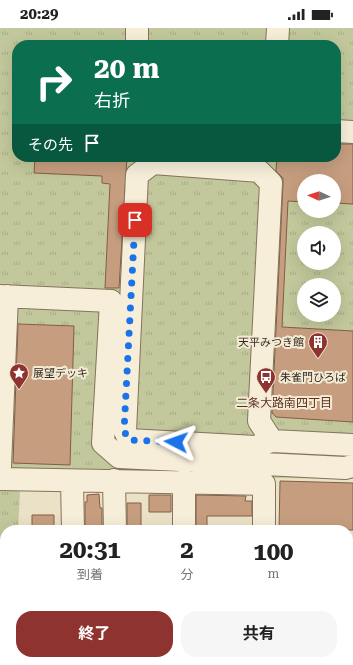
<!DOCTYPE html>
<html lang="ja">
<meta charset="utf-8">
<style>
body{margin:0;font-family:"Roboto Serif","Noto Sans JP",serif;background:#f6f6f6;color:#222;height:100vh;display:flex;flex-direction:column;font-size:15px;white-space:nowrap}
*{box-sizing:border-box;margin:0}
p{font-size:13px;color:#767676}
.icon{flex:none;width:22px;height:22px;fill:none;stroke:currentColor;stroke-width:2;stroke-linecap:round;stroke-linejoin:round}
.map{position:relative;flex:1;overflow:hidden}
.sheet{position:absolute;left:0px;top:497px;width:353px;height:140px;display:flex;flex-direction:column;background:#fff;border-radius:16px 16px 0 0;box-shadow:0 4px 16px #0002}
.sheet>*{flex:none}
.top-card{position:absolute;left:12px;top:12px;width:329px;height:122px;border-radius:16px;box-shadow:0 4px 16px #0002;background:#0b6e4f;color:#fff;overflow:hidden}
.needle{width:26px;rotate:273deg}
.controls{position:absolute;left:297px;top:146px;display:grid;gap:8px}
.controls a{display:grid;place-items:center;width:44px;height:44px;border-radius:50%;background:#fff;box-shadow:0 4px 16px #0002;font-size:20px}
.pin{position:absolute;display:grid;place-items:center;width:34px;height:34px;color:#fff;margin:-17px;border-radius:8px;box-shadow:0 2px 6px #0006}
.me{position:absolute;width:44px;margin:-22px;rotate:274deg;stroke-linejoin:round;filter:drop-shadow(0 0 3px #0008)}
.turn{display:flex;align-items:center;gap:14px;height:84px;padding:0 16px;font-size:18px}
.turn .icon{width:52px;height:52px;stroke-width:2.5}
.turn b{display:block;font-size:28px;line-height:34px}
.then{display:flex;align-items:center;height:38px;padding:0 16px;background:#0003;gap:8px;font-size:15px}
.eta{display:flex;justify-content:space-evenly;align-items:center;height:68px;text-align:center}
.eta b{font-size:24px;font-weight:700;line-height:28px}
.action{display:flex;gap:8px;margin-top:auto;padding:8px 16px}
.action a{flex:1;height:46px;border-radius:16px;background:#8f3331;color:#fff;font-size:16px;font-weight:700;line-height:46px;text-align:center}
.action a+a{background:#f6f6f6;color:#222}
.status{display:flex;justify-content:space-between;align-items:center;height:28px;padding:0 20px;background:#fff;direction:ltr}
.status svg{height:11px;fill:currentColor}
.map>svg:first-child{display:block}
.park{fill:url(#park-tufts);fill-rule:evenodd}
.building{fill:#c69e7f;stroke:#825e45}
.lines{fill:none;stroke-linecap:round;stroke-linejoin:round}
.minor-casing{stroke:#85735d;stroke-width:24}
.minor{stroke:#f6eed9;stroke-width:22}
.route{stroke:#1a73e8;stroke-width:7;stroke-dasharray:0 12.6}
.labels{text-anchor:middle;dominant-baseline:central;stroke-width:4;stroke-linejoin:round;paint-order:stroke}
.poi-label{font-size:11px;fill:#362b20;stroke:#f3ebd5;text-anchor:start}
.neighbourhood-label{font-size:12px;fill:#603022;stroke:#f3ebd5}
</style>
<div class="status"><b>20:29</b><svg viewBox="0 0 49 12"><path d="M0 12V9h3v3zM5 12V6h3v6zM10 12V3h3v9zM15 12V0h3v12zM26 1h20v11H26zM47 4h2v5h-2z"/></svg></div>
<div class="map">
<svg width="353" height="637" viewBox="0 0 353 637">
<defs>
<pattern id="park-tufts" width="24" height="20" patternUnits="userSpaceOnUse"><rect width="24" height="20" fill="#c2c89b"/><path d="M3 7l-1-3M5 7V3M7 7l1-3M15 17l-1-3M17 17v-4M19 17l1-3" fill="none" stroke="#a7ac85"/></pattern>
</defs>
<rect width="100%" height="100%" fill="#ebe1c6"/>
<path class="park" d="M0,0H353V451L276,450L261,452L21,445L18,502H5V559L0,562ZM17,17H336V129H17ZM304,153H334V183H304ZM304,205H334V235H304ZM304,257H334V287H304Z
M0,586L5,603V632H13L15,637H0Z"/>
<path class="building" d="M336,116H353V176L334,175V153H304V174L288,173L282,299L353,303V394L276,389L272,385L283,156V150L276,143L277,129H336Z
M35,129H127L119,260H105L110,156L102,155V148L34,145Z
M18,296L74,298L70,437L13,435Z
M280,453L353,455V502H279Z
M99,466L100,480H102V502H85V474H87V467Z
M149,467H171V484H149Z
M196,467L246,468L245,473H252V488H207V502H196Z
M127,475H141V501L127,502Z
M32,487H54V502H32Z"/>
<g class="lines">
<defs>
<path id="minor" d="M137,17V0
M277,17L278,0
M336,103L353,104
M0,268L111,273L103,415L119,429L345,440L353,438
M272,413L259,393L271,155L259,143L153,135L137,147L125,403L129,412L255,419L272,413L353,417
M0,438L7,268
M0,451L264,456V502
M114,452L115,502
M72,453L73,502
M184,453V502
M348,599H353
M73,637V632
M115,637V632
M184,637V632"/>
</defs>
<use href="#minor" class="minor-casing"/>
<use href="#minor" class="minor"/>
</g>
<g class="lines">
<path class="route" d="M135,192L124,403L129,412L176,414"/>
</g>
<defs>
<symbol id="building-pin" viewBox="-11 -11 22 30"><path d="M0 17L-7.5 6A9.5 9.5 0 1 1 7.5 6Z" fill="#8f3331" stroke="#f3ebd5"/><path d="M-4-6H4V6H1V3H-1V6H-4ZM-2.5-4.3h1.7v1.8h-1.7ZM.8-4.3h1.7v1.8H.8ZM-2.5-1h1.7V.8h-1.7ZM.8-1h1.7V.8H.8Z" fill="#fff"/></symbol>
<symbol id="sight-pin" viewBox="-11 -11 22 30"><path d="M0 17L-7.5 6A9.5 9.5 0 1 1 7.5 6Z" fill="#8f3331" stroke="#f3ebd5"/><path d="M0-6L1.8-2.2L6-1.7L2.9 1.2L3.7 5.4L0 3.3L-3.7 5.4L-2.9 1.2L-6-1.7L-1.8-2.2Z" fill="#fff"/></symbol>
<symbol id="bus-pin" viewBox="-11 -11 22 30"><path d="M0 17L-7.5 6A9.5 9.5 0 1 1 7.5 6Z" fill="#8f3331" stroke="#f3ebd5"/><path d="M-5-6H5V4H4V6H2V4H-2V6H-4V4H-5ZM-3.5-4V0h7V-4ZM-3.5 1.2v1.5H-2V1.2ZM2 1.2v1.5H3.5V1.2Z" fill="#fff"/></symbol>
</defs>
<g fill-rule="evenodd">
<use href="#building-pin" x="307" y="303" width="22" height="30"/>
<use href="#sight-pin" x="8" y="334" width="22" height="30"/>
<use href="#bus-pin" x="255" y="338" width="22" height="30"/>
</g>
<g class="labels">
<g class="poi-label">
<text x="304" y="314" text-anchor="end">天平みつき館</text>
<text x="33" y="345">展望デッキ</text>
<text x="280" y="349">朱雀門ひろば</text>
</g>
<g class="neighbourhood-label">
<text x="284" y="375">二条大路南四丁目</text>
</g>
</g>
</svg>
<div class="controls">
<a><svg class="needle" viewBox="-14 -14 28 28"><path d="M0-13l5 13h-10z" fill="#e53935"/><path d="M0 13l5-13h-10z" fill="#767676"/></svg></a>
<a><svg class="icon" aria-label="sound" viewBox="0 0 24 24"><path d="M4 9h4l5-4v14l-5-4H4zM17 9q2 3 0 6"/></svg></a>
<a><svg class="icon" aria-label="layers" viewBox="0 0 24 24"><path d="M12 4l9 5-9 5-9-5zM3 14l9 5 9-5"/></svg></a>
</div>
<div class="pin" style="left:135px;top:192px;background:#d93025"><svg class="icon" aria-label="arrive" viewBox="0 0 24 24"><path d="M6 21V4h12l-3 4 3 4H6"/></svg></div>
<svg class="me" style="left:176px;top:414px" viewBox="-20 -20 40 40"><path d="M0-17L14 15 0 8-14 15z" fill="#1a73e8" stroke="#fff" stroke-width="4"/></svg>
<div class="top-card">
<div class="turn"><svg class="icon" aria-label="right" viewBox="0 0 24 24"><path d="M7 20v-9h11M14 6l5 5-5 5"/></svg><div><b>20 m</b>右折</div></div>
<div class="then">その先<svg class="icon" aria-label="arrive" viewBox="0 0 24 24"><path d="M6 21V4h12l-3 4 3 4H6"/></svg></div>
</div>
<section class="sheet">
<div class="eta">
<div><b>20:31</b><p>到着</p></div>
<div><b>2</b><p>分</p></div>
<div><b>100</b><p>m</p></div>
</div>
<div class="action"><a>終了</a><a>共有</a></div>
</section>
</div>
